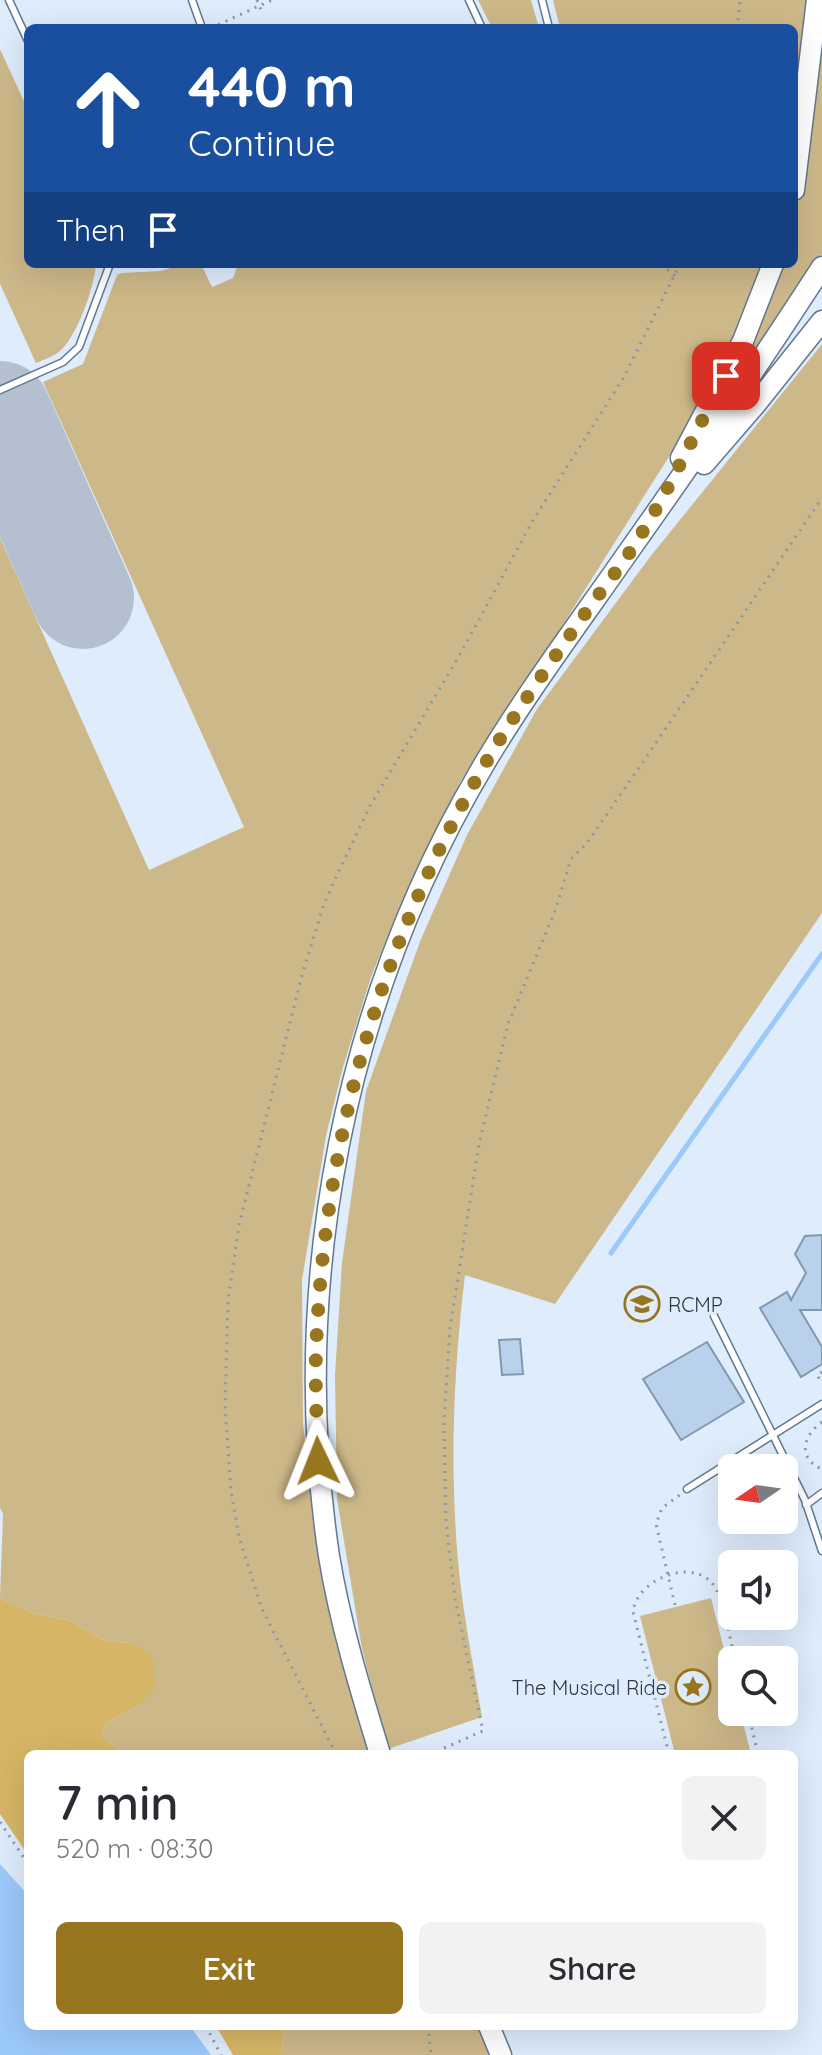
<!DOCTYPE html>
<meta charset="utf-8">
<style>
body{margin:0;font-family:Quicksand,sans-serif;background:#f2f2f3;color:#2b2b33;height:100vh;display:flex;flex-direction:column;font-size:30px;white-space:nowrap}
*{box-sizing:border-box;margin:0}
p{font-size:26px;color:#7c7c81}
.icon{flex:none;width:44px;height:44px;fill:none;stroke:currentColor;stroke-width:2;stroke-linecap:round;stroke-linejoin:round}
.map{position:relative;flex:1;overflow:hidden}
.details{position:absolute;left:24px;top:1750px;width:774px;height:280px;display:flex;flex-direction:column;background:#fff;border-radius:12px;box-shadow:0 8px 32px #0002}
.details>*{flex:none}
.hud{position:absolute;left:24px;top:24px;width:774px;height:244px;border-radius:12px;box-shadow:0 8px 32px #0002;background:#1a4fa0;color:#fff;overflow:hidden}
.needle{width:52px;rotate:257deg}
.controls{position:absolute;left:718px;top:1454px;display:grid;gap:16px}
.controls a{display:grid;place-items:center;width:80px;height:80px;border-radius:12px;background:#fff;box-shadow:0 8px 32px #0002;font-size:40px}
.pin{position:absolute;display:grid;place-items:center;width:68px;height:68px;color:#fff;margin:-34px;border-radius:16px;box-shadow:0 4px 12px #0006}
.me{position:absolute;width:88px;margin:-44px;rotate:358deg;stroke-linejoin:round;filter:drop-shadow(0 0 6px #0008)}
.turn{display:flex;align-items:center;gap:28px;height:168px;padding:0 32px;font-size:36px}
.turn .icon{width:104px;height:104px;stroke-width:2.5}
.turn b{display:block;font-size:56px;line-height:68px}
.then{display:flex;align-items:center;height:76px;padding:0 32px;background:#0003;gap:16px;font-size:30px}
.round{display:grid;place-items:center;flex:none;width:84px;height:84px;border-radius:12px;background:#f2f2f3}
.headline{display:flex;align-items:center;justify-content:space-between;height:136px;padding:0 32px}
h1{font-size:48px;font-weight:600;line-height:60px}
.cta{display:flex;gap:16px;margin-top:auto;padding:16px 32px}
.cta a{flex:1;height:92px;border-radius:12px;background:#97761f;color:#fff;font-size:32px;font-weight:600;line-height:92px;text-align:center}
.cta a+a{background:#f2f2f3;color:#2b2b33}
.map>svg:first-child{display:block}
.green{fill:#cdb889}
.forest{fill:#d6b566}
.water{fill:#9bc9fa}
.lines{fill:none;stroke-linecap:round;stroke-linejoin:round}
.stream{stroke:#9bc9fa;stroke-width:5}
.runway{stroke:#b4c0d0;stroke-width:102}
.building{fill:#b9d1eb;stroke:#8198b1;stroke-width:2}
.lane-casing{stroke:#627890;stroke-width:9}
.primary-casing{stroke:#627890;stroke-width:23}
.path{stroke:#8c97a5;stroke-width:3;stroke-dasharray:2 6;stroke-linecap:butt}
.lane{stroke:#fff;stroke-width:6}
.primary{stroke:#fff;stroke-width:20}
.route{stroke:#97761f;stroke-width:14;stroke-dasharray:0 25.2}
.labels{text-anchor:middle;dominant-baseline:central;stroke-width:7;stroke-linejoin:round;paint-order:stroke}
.poi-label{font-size:20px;fill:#2d3641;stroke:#deecfc;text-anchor:start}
</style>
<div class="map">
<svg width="822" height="2055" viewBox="0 0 822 2055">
<rect width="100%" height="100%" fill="#deecfc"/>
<path class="green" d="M478,0H531L539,28H492Z
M553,0H811L794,159V28H560Z
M822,21V254L729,387L781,264H794V219L802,184Z
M0,49L28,110V264L96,265C94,288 77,337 59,352C52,357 43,360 36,363L0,284Z
M186,264H201L212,287L233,278L238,264H768L756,297L694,417L538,664L460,782L399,908L371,977L343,1067L326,1136L302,1280L303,1424L319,1563L342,1665L370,1754H124L102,1736L106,1723L140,1704L132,1643L106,1641L68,1620L32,1613L0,1598L3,1514L0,1508V538L149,870L244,827L43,382L83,364L117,275L121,273L160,271Z
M822,344V913L555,1304L465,1275C454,1366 450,1456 457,1549C461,1605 473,1662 482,1717L388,1749L362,1649L337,1499L335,1376L342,1263L366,1091L421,939L467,835L537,709L650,557Z
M711,1598L732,1681V1712H740L751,1754H675L640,1616Z
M284,2026H479L491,2055H281Z"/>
<path class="forest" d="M0,1598L32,1613L68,1620L106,1641L132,1643L151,1655L157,1686L140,1704L106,1723L102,1736L124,1754H28V1850L24,1849L0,1814Z
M216,2026H284L281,2055H233Z"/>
<path class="water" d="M0,1864L28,1895V2026H190L211,2055H0Z"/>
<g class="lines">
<path class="stream" d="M611,1253L822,954"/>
<path class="runway" d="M0,412L83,598"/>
</g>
<path class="building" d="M822,1235V1310H800L822,1347V1364L801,1377L760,1308L787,1292L791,1300L806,1273L795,1254L805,1236Z
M520,1339L523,1374L502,1375L499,1340Z
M707,1342L744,1402L681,1440L643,1379Z"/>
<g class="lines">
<defs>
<path id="lane" d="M9,0L28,41
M192,0L202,28
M469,0L482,28
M542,0L549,28
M0,390L63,362L79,347L110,264
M714,1316L805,1500L822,1551
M687,1489L822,1404
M806,1505L822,1493"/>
<path id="primary" d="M794,190L817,0
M681,458L743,341L773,264
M704,464L755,405L822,321
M380,1754C360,1689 340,1623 329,1556C288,1283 344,998 486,761C530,688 581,620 629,551C695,458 760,363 822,267
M489,2026L501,2055"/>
</defs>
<use href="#lane" class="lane-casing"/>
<use href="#primary" class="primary-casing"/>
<path class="path" d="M257,0L263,15
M211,28L272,0
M737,28L740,0
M661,264L675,276
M822,1372L817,1375L822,1383
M822,1422C803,1435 797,1459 822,1469
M675,1605L656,1524L662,1508L681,1494
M748,1712L758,1754
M444,1748L483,1731L455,1599L446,1522L444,1422L450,1328L479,1144L508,1024L555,911L571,859L587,843L643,762L822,498
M336,1754L262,1609L239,1537L231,1491L225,1406L228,1301L239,1225L302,975L323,907L337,875L370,806L462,651L532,522L624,377L680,264
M669,1754L633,1612C636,1581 688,1558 711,1582C724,1595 730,1641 735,1660
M0,1822L28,1864
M206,2026L221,2055
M428,2026L431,2055"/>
<use href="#lane" class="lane"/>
<use href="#primary" class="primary"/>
</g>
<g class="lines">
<path class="route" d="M318,1461C317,1425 315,1389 316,1352C323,1153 375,961 472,787C507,723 550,664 591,605C608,582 626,560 640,536C672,485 696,429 726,376"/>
</g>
<defs>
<symbol id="university-ring" viewBox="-11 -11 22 22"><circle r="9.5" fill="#deecfc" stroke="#97761f" stroke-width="1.5"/><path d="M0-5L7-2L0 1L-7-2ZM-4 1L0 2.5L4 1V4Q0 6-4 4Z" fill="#97761f"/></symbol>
<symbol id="sight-ring" viewBox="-11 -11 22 22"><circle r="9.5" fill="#deecfc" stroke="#97761f" stroke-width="1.5"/><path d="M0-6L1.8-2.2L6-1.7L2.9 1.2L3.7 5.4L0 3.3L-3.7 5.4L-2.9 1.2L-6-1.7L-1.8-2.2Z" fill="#97761f"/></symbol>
</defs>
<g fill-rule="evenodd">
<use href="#university-ring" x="622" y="1284" width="40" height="40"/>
<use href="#sight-ring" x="673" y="1667" width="40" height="40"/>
</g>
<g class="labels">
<g class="poi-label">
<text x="668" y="1304">RCMP</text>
<text x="667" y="1687" text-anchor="end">The Musical Ride</text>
</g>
</g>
</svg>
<div class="controls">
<a><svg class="needle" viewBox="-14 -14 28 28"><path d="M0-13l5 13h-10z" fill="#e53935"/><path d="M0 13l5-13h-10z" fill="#7c7c81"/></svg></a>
<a><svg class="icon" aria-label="sound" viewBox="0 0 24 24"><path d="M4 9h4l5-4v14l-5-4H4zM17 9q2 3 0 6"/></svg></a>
<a><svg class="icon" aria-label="search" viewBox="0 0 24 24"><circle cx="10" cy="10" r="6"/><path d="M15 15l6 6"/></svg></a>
</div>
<div class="pin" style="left:726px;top:376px;background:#d93025"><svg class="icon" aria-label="arrive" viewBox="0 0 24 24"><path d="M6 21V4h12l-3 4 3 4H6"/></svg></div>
<svg class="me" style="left:318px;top:1461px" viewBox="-20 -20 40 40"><path d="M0-17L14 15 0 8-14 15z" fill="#97761f" stroke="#fff" stroke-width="4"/></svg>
<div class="hud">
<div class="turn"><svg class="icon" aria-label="ahead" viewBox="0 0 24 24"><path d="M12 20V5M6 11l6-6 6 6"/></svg><div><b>440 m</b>Continue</div></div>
<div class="then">Then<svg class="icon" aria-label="arrive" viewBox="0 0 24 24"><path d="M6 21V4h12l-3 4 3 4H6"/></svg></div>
</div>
<section class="details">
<div class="headline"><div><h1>7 min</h1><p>520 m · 08:30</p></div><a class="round"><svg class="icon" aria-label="close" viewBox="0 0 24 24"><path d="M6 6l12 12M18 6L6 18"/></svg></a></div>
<div class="cta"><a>Exit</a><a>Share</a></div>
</section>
</div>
